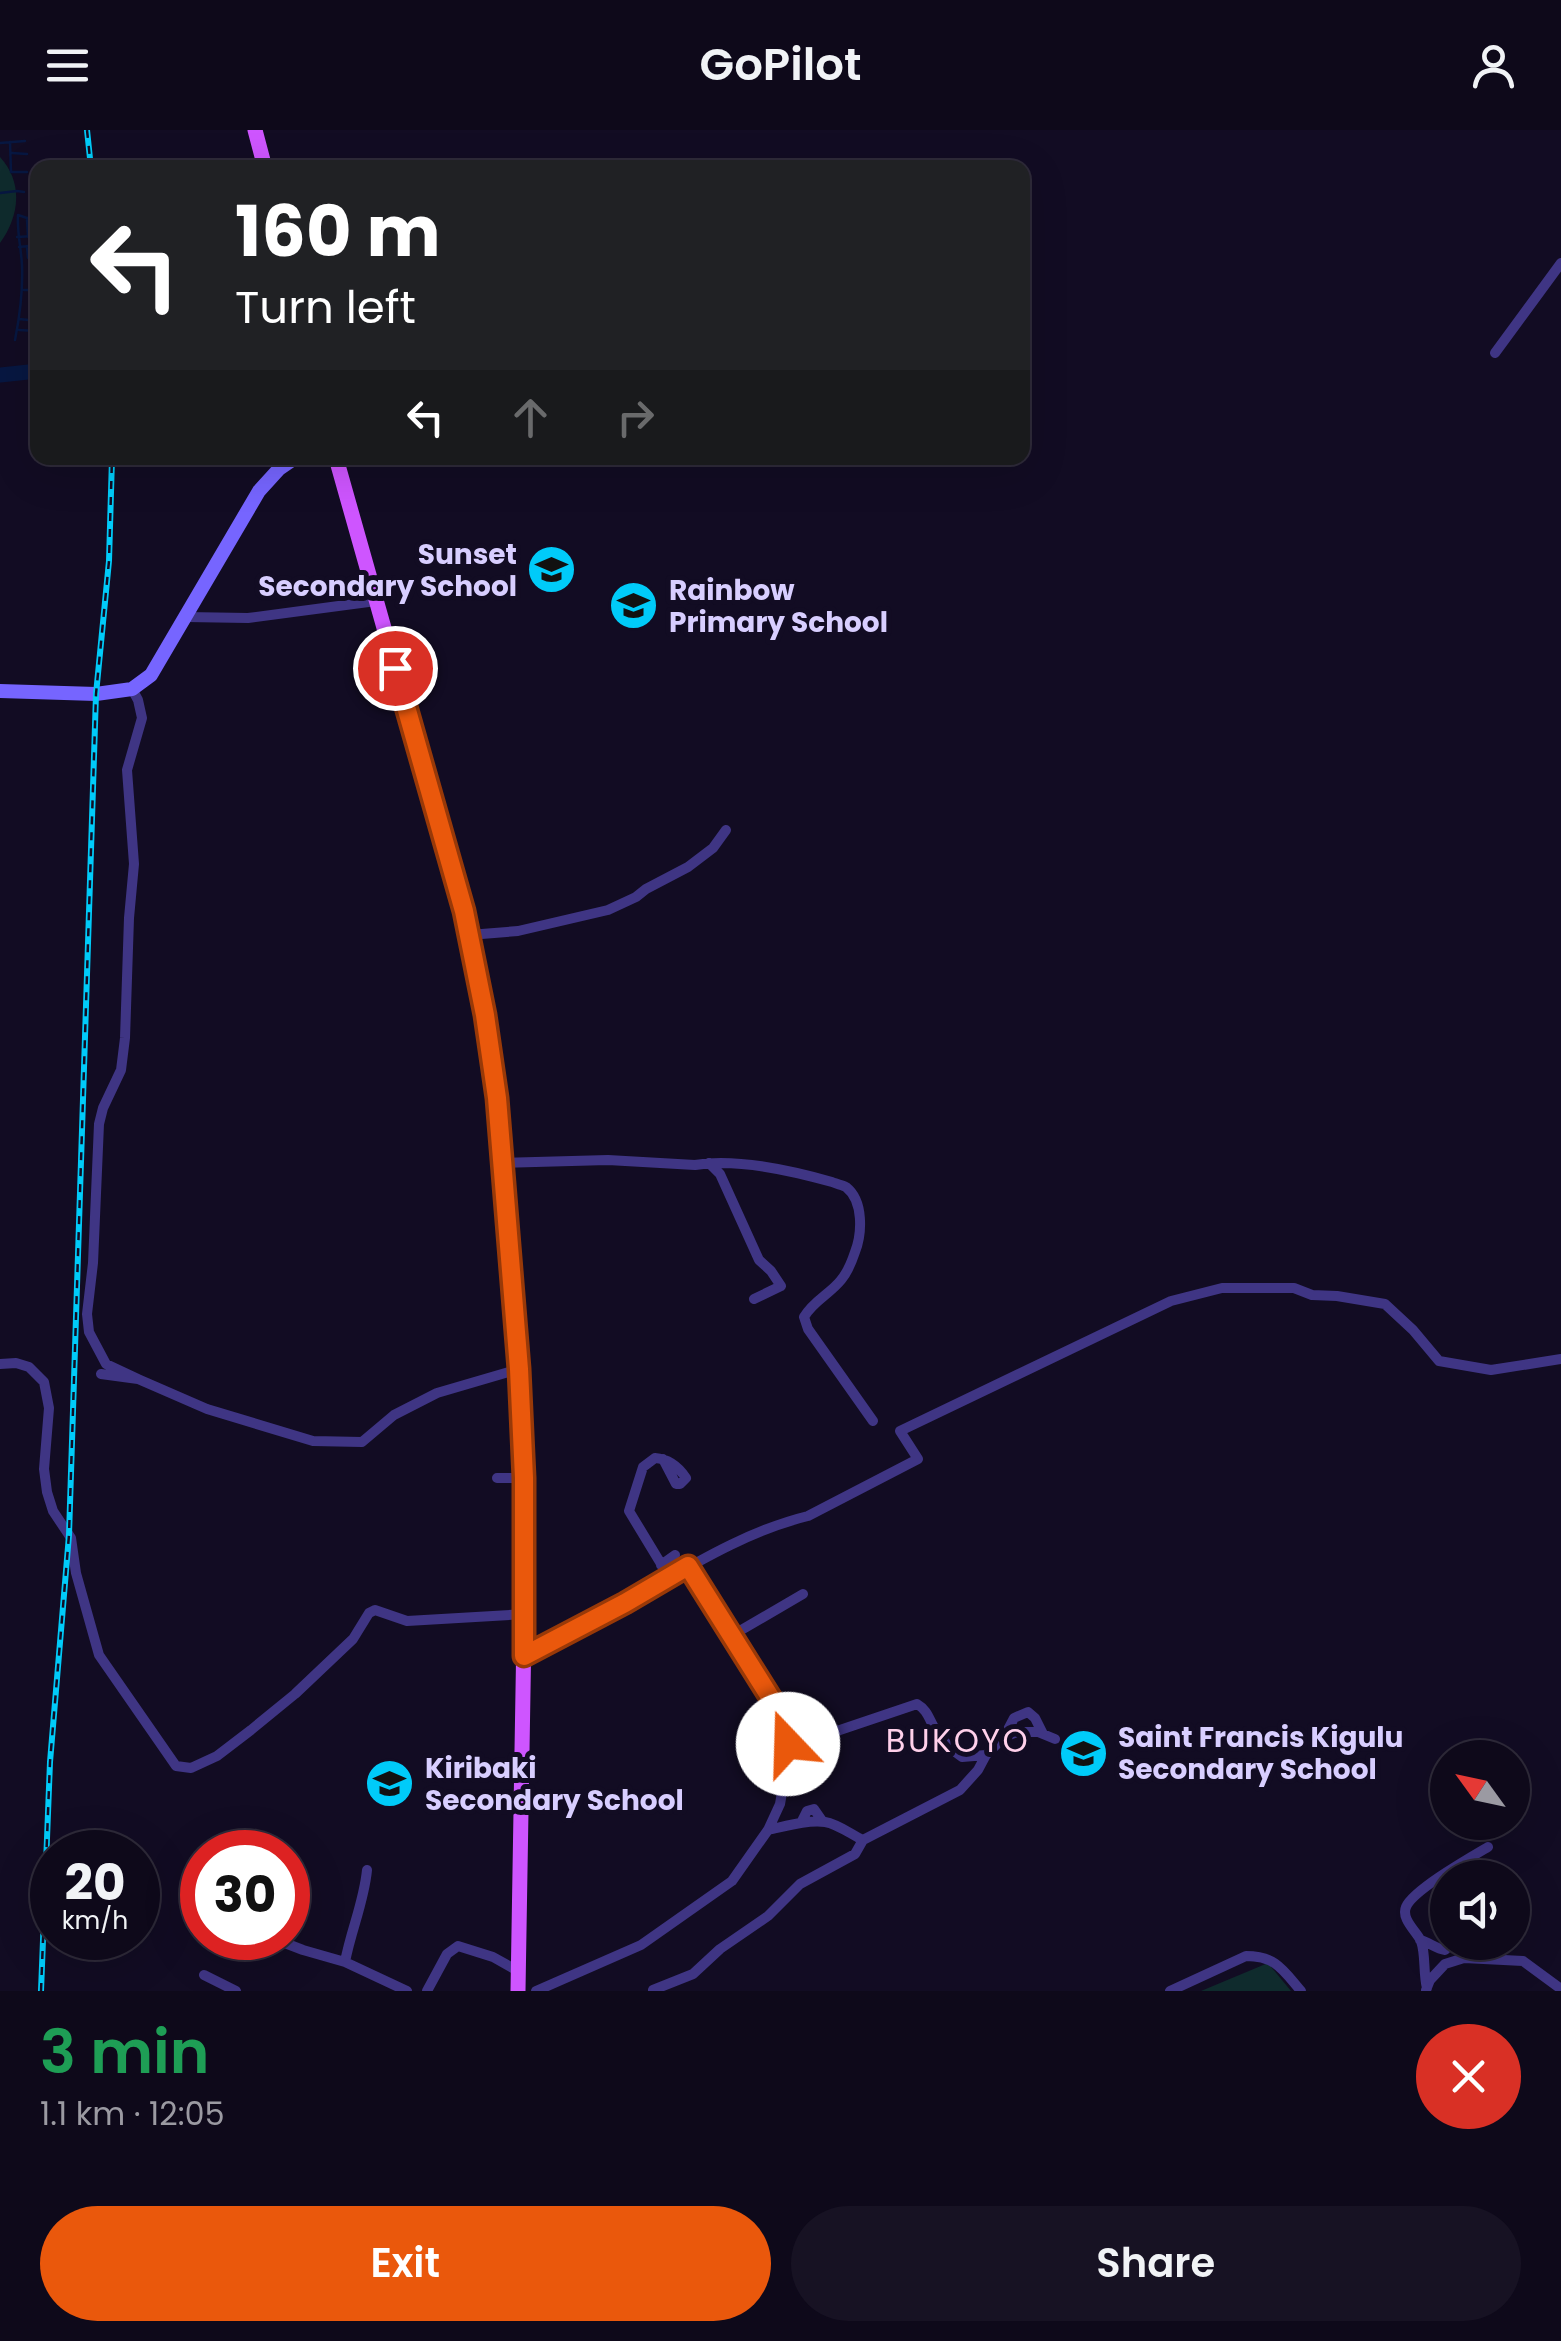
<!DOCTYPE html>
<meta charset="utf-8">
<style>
body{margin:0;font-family:Poppins,sans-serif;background:#171223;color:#f1f3f6;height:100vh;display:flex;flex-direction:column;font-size:38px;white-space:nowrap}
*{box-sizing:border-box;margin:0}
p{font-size:32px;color:#9b9aa2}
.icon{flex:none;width:55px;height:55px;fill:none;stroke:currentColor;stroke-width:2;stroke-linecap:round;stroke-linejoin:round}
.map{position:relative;height:1861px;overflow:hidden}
.panel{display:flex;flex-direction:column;background:#0e091a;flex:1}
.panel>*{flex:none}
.banner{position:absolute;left:30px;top:30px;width:1000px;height:305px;border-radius:20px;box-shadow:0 10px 40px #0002,0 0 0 2px #2e2a39;background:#202124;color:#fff;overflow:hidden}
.needle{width:65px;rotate:303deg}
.controls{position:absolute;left:1430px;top:1610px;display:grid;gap:20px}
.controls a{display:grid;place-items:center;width:100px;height:100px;border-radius:50%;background:#0e091a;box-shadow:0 10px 40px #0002,0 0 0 2px #2e2a39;font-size:50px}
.speed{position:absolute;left:30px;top:1700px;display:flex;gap:20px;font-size:50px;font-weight:700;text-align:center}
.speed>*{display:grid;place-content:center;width:130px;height:130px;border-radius:50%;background:#0e091a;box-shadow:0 10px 40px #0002,0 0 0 2px #2e2a39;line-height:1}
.speed small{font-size:25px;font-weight:400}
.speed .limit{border:15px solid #d22;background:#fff;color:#111}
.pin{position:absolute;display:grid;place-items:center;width:85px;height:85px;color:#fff;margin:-42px;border:5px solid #fff;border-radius:50%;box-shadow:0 2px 10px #0007}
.me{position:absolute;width:110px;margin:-55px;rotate:339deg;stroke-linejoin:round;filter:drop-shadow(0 0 8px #0008)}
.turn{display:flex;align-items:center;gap:35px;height:210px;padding:0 40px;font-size:45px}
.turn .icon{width:130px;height:130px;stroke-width:2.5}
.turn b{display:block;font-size:70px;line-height:85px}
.lanes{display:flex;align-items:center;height:95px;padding:0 40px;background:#0003;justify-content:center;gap:50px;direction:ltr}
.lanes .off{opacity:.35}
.round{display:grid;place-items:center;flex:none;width:105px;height:105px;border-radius:52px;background:#171223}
.overview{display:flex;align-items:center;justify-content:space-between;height:170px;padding:0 40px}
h1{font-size:60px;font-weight:600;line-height:75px;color:#1e9e55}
.button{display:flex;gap:20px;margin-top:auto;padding:20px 40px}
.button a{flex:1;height:115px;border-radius:60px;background:#ea580c;color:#fff;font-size:40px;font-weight:600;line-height:115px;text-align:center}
.button a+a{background:#171223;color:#f1f3f6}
header{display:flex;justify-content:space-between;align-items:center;height:130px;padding:0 40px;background:#0e091a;font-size:45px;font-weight:600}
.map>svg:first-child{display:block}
.green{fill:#0f2b2d}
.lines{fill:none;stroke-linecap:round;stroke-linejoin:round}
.stream{stroke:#071741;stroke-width:2.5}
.river{stroke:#071741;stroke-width:15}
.street{stroke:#3f3584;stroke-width:10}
.secondary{stroke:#7665ff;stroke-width:14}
.primary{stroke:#ce55ff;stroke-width:15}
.rail-casing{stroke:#00cbf9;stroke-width:6}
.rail{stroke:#120c23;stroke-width:2.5;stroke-dasharray:8;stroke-linecap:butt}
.route-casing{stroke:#983908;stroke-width:25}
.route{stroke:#ea580c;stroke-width:18}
.labels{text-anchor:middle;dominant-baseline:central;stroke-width:10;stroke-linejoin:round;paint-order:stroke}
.poi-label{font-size:28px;font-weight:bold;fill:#d8ceff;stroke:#120c23;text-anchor:start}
.quarter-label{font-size:32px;letter-spacing:2.5px;fill:#ffd0ea;stroke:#120c23}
</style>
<header><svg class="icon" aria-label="menu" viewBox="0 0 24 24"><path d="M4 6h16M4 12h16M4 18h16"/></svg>GoPilot<svg class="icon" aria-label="person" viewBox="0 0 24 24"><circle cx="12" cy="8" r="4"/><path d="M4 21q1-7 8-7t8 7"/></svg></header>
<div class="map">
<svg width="1561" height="1861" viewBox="0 0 1561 1861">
<rect width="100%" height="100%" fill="#120c23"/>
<path class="green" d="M0,27C24,53 19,87 0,113Z
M1268,1833L1291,1861H1201Z"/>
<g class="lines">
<path class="stream" d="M10,12L11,42H27
M0,13L25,11
M12,23L27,24
M0,63L17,61L24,62
M34,88L35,127
M27,90L28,107
M17,107L34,106
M19,117L38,115
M27,118L28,128
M31,128L33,202
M24,160H38
M19,189L38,191
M19,200L38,201
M15,210C20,185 23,159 22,135C21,117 17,103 18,85L27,88L38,86"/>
<path class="river" d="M0,245L38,241"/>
<path class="street" d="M1495,223L1561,133
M186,487L248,488L376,471
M132,559L138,570L142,588L127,640L134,734L129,788L125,908L121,940L103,978L99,994L93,1133L87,1184L89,1202L106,1234L138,1249
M469,805L518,801L608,780L636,767L646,759L688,737L713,718L726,700
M503,1033L608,1030L695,1035C735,1028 793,1041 832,1052C833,1053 845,1056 846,1057C864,1071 862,1104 855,1122C852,1131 847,1143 841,1150C830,1164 813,1171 804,1187L808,1199L873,1291
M709,1033L720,1044L759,1130L771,1141L781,1156L754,1169
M0,1234L16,1233L29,1237L44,1252L49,1278L44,1339L47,1362L53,1381L71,1408L76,1443L99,1525L176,1636L191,1638L217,1626L251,1600L295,1564L353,1509L369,1483L375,1480L407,1491L525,1484
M101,1244L138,1249L207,1279L313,1311L362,1312L394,1285L437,1263L519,1239
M663,1329L676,1354H680L686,1348C678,1336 669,1329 655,1328L643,1337L629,1381L669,1447
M497,1348H524
M661,1435L675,1425
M731,1506L803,1464
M524,1526C560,1506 598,1488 634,1468C689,1437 746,1401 808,1386L918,1329L900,1301L1171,1171L1222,1158H1294L1312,1165L1337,1166L1385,1174L1413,1200L1439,1231L1491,1240L1561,1229
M1004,1607L1014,1588L1028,1582L1035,1588L1043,1604
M788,1614L834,1602L917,1574C929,1581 929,1591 937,1602C944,1613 952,1620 962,1627L986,1625
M801,1693L807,1681L814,1679L823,1692
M768,1700C787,1696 806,1690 825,1692C838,1694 852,1705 863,1710
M367,1740C364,1772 351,1800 345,1832L407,1861
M236,1808L259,1816L277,1810L303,1820L345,1832
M1420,1810C1429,1812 1436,1819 1445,1820L1453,1812
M204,1845L236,1861
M1427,1858C1423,1843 1426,1825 1421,1811C1416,1801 1401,1789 1406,1777C1413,1760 1471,1727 1488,1717
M653,1860L693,1844L720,1819L768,1786L800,1754L855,1724L863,1710L960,1660L978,1640L986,1625L1004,1607L1017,1602H1038L1055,1609
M1426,1860L1430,1850L1445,1834L1464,1828L1523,1831L1561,1859
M427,1861L447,1824L458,1816L493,1827L518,1841
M536,1861L641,1815L732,1751L768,1700L780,1674L788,1629V1602L772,1570L688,1436
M1170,1861L1246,1826C1276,1826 1283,1840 1301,1861"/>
<path class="secondary" d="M0,561L96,564L132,559L151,545L259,361L279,339L295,328"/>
<path class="primary" d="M255,0L265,38
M336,328L464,781L485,885L497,968L519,1239L526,1381L518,1861"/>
<defs>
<path id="rail" d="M87,0L91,38
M41,1861L50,1632L69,1405L96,564L109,431L112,328"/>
</defs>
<use href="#rail" class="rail-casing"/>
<use href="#rail" class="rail"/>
</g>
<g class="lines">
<defs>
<path id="route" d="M395,538L464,781L485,885L497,968L519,1239L524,1348V1526L625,1473L688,1436L772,1570L788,1602V1614"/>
</defs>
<use href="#route" class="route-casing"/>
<use href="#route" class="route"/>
</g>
<defs>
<symbol id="school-disc" viewBox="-11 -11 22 22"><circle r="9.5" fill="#00cbf9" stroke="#120c23"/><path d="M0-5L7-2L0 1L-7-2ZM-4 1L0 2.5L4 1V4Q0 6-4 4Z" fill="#111"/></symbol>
</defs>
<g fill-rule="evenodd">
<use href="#school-disc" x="524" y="412" width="55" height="55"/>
<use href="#school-disc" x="606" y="448" width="55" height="55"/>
<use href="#school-disc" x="1056" y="1596" width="55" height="55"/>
<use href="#school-disc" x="362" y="1626" width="55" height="55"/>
</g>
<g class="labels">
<g class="poi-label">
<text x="517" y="424" text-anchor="end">Sunset<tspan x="517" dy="32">Secondary School</tspan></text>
<text x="669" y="460">Rainbow<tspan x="669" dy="32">Primary School</tspan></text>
<text x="1118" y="1607">Saint Francis Kigulu<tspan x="1118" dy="32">Secondary School</tspan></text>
<text x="425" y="1638">Kiribaki<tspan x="425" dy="32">Secondary School</tspan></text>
</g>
<g class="quarter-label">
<text x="958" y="1610">BUKOYO</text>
</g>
</g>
</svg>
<div class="controls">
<a><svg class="needle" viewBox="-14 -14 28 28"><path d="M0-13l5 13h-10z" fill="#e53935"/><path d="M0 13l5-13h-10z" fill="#9b9aa2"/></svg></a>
<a><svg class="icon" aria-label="sound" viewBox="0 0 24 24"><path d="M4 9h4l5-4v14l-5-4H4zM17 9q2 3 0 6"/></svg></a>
</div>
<div class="speed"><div>20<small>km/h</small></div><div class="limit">30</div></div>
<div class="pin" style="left:395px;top:538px;background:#d93025"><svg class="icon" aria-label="arrive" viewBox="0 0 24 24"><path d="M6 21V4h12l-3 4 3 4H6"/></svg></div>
<svg class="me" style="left:788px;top:1614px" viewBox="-20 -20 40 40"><circle r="19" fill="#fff"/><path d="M0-13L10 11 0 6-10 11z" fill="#ea580c"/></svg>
<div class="banner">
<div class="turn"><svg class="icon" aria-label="left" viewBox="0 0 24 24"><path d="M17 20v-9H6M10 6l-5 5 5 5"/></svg><div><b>160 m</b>Turn left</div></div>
<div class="lanes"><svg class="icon" aria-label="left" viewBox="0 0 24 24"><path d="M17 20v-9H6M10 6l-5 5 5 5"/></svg><svg class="icon off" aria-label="ahead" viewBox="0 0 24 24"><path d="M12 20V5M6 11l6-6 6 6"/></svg><svg class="icon off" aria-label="right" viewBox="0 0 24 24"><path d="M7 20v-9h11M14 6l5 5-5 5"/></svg></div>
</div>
</div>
<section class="panel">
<div class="overview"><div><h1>3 min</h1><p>1.1 km · 12:05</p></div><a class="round" style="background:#d93025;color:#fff"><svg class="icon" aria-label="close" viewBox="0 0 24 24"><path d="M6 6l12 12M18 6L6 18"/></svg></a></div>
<div class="button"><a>Exit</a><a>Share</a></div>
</section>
